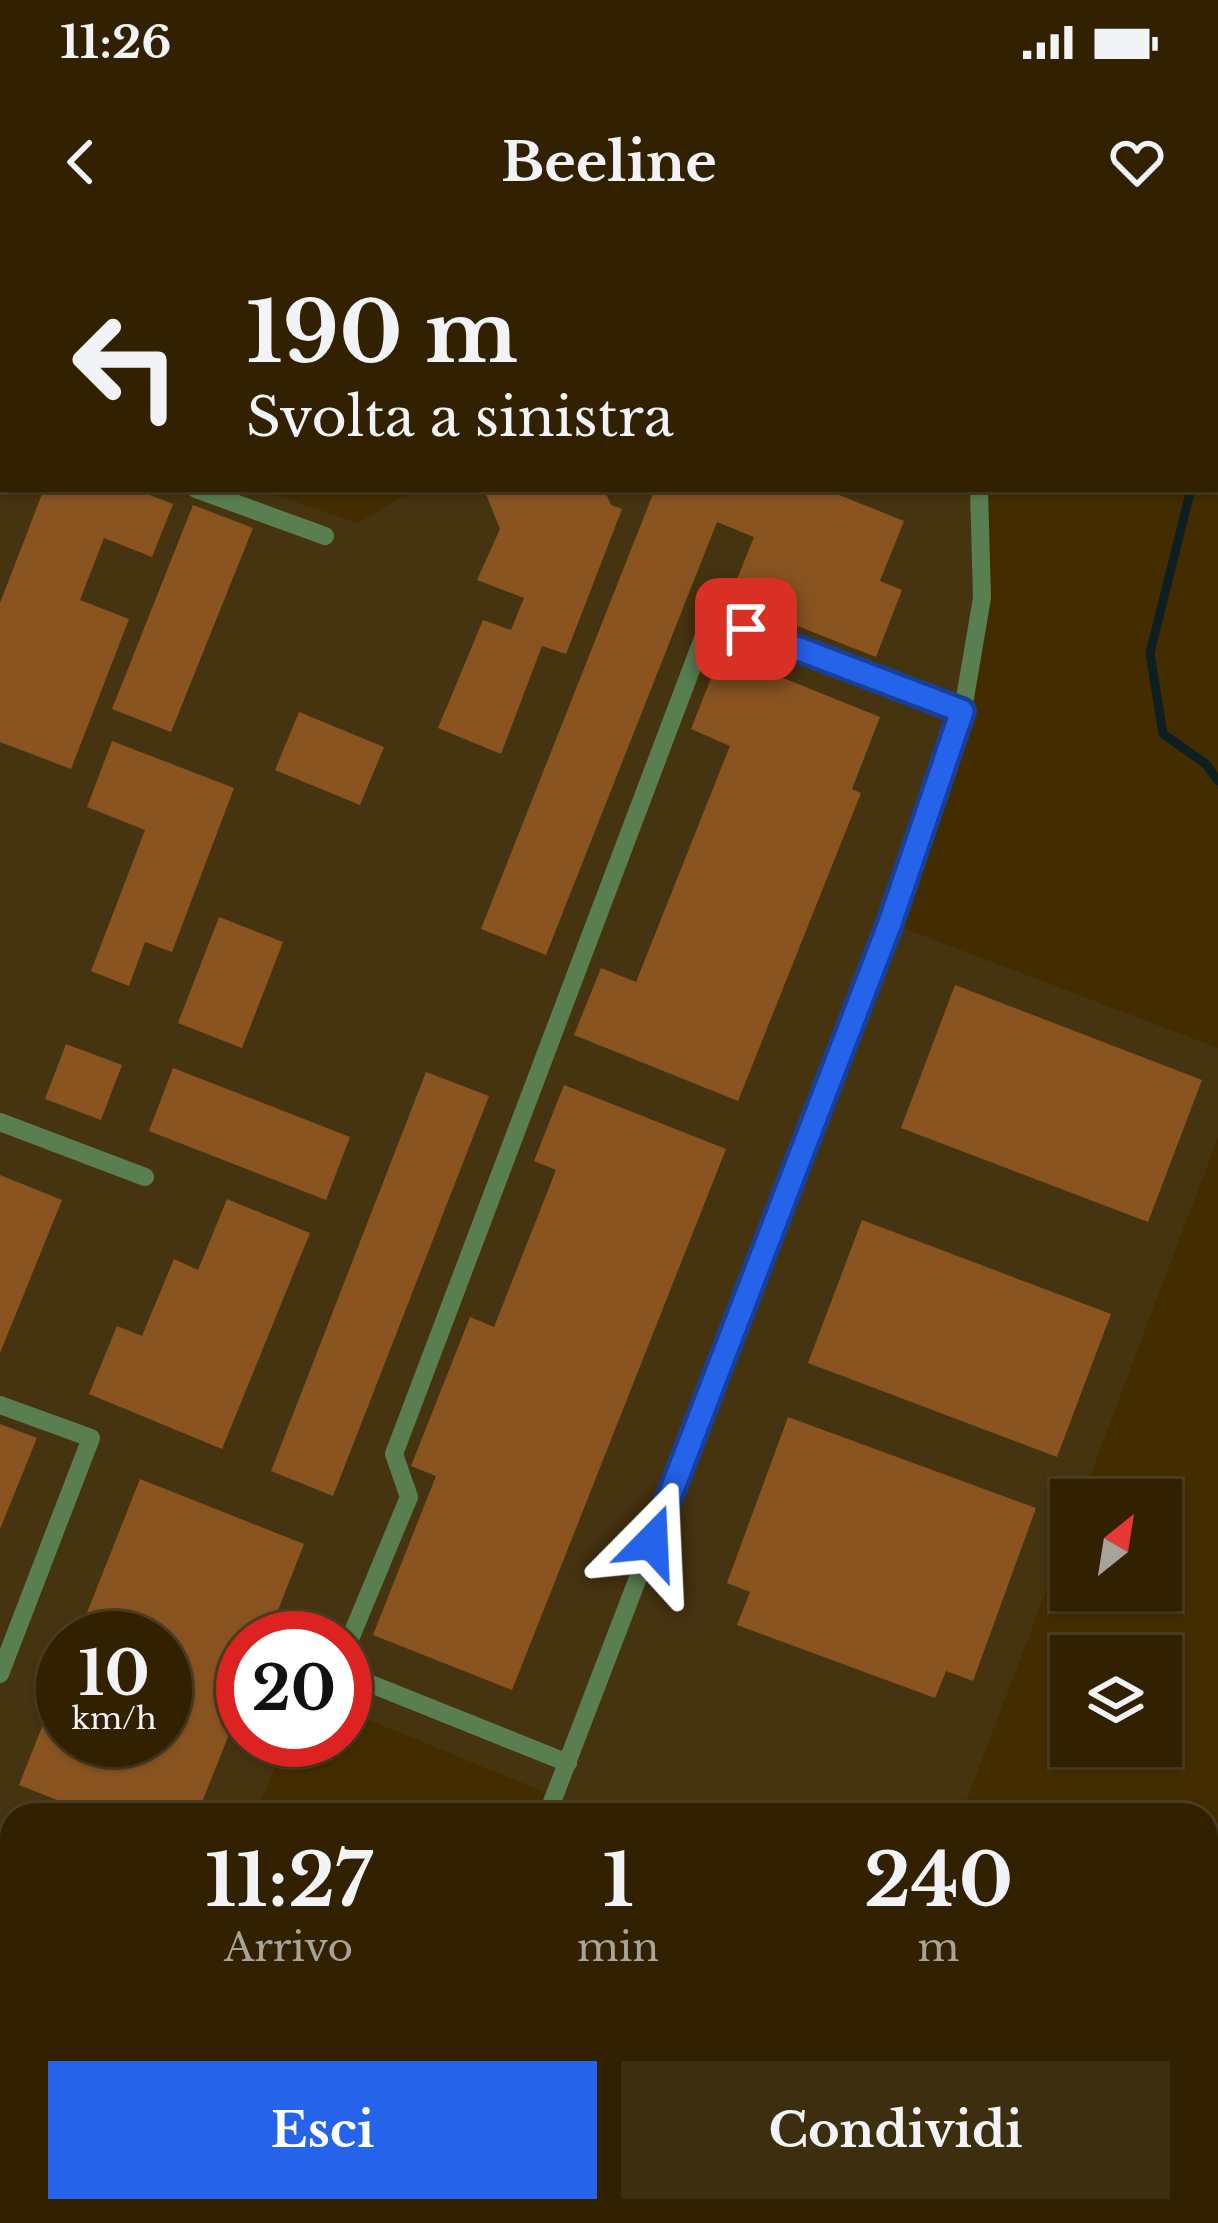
<!DOCTYPE html>
<html lang="it">
<style>
body{margin:0;font-family:"Libre Baskerville",serif;background:#3d2e0f;color:#f1f3f6;height:100vh;display:flex;flex-direction:column;font-size:45px;white-space:nowrap}
*{box-sizing:border-box;margin:0}
p{font-size:39px;color:#a8a399}
.icon{flex:none;width:66px;height:66px;fill:none;stroke:currentColor;stroke-width:2;stroke-linecap:round;stroke-linejoin:round}
.map{position:relative;flex:1;overflow:hidden}
.sheet{position:absolute;left:0px;top:1563px;width:1218px;height:420px;display:flex;flex-direction:column;background:#322100;border-radius:36px 36px 0 0;box-shadow:0 3px 9px #0004,0 0 0 3px #4d3e22}
.sheet>*{flex:none}
.banner{position:absolute;left:0px;top:0px;width:1218px;height:252px;box-shadow:0 3px 9px #0004,0 0 0 3px #4d3e22;background:#322100;color:#f1f3f6;overflow:hidden}
.needle{width:78px;rotate:30deg}
.buttons{position:absolute;left:1050px;top:1239px;display:grid;gap:24px}
.buttons a{display:grid;place-items:center;width:132px;height:132px;border-radius:0px;background:#322100;box-shadow:0 3px 9px #0004,0 0 0 3px #4d3e22;font-size:60px}
.speed{position:absolute;left:36px;top:1371px;display:flex;gap:24px;font-size:60px;font-weight:700;text-align:center}
.speed>*{display:grid;place-content:center;width:156px;height:156px;border-radius:50%;background:#322100;box-shadow:0 3px 9px #0004,0 0 0 3px #4d3e22;line-height:1}
.speed small{font-size:30px;font-weight:400}
.speed .limit{border:18px solid #d22;background:#fff;color:#111}
.pin{position:absolute;display:grid;place-items:center;width:102px;height:102px;color:#fff;margin:-51px;border-radius:24px;box-shadow:0 6px 18px #0006}
.me{position:absolute;width:132px;margin:-66px;rotate:21deg;stroke-linejoin:round;filter:drop-shadow(0 0 9px #0008)}
.turn{display:flex;align-items:center;gap:42px;height:252px;padding:0 48px;font-size:54px}
.turn .icon{width:156px;height:156px;stroke-width:2.5}
.turn b{display:block;font-size:84px;line-height:102px}
.eta{display:flex;justify-content:space-evenly;align-items:center;height:204px;text-align:center}
.eta b{font-size:72px;font-weight:700;line-height:84px}
.button{display:flex;gap:24px;margin-top:auto;padding:24px 48px}
.button a{flex:1;height:138px;border-radius:0px;background:#2563eb;color:#fff;font-size:48px;font-weight:700;line-height:138px;text-align:center}
.button a+a{background:#3d2e0f;color:#f1f3f6}
.status{display:flex;justify-content:space-between;align-items:center;height:84px;padding:0 60px;background:#322100;direction:ltr}
.status svg{height:33px;fill:currentColor}
header{display:flex;justify-content:space-between;align-items:center;height:156px;padding:0 48px;background:#322100;font-size:54px;font-weight:700}
.map>svg:first-child{display:block}
.built{fill:#463410;fill-rule:evenodd}
.green{fill:#522b5a}
.lines{fill:none;stroke-linecap:round;stroke-linejoin:round}
.stream{stroke:#0d1f20;stroke-width:9}
.building{fill:#8a5421}
.path{stroke:#9e8c6a;stroke-width:6;stroke-dasharray:9 6;stroke-linecap:butt}
.lane{stroke:#597f51;stroke-width:18}
.secondary{stroke:#6daa60;stroke-width:24}
.route-casing{stroke:#184099;stroke-width:30}
.route{stroke:#2563eb;stroke-width:21}
</style>
<div class="status"><b>11:26</b><svg viewBox="0 0 49 12"><path d="M0 12V9h3v3zM5 12V6h3v6zM10 12V3h3v9zM15 12V0h3v12zM26 1h20v11H26zM47 4h2v5h-2z"/></svg></div>
<header><svg class="icon" aria-label="back" viewBox="0 0 24 24"><path d="M15 5l-7 7 7 7"/></svg>Beeline<svg class="icon" aria-label="heart" viewBox="0 0 24 24"><path d="M12 20l-8-8c-3-5 5-10 8-4 3-6 11-1 8 4z"/></svg></header>
<div class="map">
<svg width="1218" height="1983" viewBox="0 0 1218 1983">
<rect width="100%" height="100%" fill="#432c00"/>
<path class="built" d="M0,173L3,249H258L358,283L416,249H974L982,358L965,458L890,683L1218,808V897L1081,1260H1071V1285L961,1575H547L554,1556L345,1470V1398H243V1500H286L256,1575H12V1971H102L97,1983H0ZM63,1398H165V1500H63Z"/>
<path class="green" d="M808,0H1218V93L1215,3Z"/>
<g class="lines">
<path class="stream" d="M1215,159L1218,148
M1191,249L1150,413L1163,494L1206,524L1218,541"/>
</g>
<path class="building" d="M44,249H134L173,264L152,317L104,298L80,360L129,379L71,529L0,502V363Z
M484,249H604L611,265L622,269L566,414L542,406L501,514L438,488L483,380L511,390L524,358L477,340L500,289Z
M655,249H824L904,281L880,341L902,350L876,417L729,359L754,297L717,282L546,715L481,689Z
M193,265L253,288L171,492L112,469Z
M721,413L880,477L852,549L861,553L738,861L574,795L601,728L636,742L730,506L691,489Z
M299,472L384,507L360,565L275,530Z
M112,501L234,548L172,712L145,702L129,746L91,731L145,590L87,567Z
M219,677L283,702L242,808L178,783Z
M955,745L1202,840L1148,982L901,888Z
M66,804L122,825L101,880L45,859Z
M173,828L350,897L326,960L149,891Z
M426,832L489,856L333,1256L271,1231Z
M564,845L726,909L512,1450L373,1395L436,1236L411,1226L470,1077L494,1087L556,930L534,921Z
M0,935L62,960L0,1113Z
M227,959L310,993L222,1209L89,1154L117,1086L142,1096L174,1019L198,1030Z
M862,980L1111,1074L1057,1217L808,1123Z
M788,1177L1036,1268L973,1441L946,1431L935,1458L737,1385L750,1352L727,1343Z
M0,1184L37,1198L0,1289Z
M140,1239L304,1304L267,1398H243V1459L197,1575H95L19,1545L63,1434V1500H165V1398H77Z
M0,1732L12,1736V1865L0,1860Z"/>
<g class="lines">
<path class="path" d="M1049,0L1055,3
M1020,3L1021,0
M1215,25L1218,26"/>
<path class="lane" d="M0,173L3,174
M196,249L325,296
M0,882L145,937
M0,1165L91,1198L0,1434
M345,1411L409,1257L394,1214L705,393L746,389L961,471
M345,1420L351,1436L568,1523
M547,1575L896,666L965,458L982,358L979,249"/>
<path class="secondary" d="M0,1608L12,1613
M1206,1846L1218,1848"/>
</g>
<g class="lines">
<defs>
<path id="route" d="M652,1302L890,683L962,471L746,389"/>
</defs>
<use href="#route" class="route-casing"/>
<use href="#route" class="route"/>
</g>
</svg>
<div class="buttons">
<a><svg class="needle" viewBox="-14 -14 28 28"><path d="M0-13l5 13h-10z" fill="#e53935"/><path d="M0 13l5-13h-10z" fill="#a8a399"/></svg></a>
<a><svg class="icon" aria-label="layers" viewBox="0 0 24 24"><path d="M12 4l9 5-9 5-9-5zM3 14l9 5 9-5"/></svg></a>
</div>
<div class="speed"><div>10<small>km/h</small></div><div class="limit">20</div></div>
<div class="pin" style="left:746px;top:389px;background:#d93025"><svg class="icon" aria-label="arrive" viewBox="0 0 24 24"><path d="M6 21V4h12l-3 4 3 4H6"/></svg></div>
<svg class="me" style="left:652px;top:1302px" viewBox="-20 -20 40 40"><path d="M0-17L14 15 0 8-14 15z" fill="#2563eb" stroke="#fff" stroke-width="4"/></svg>
<div class="banner">
<div class="turn"><svg class="icon" aria-label="left" viewBox="0 0 24 24"><path d="M17 20v-9H6M10 6l-5 5 5 5"/></svg><div><b>190 m</b>Svolta a sinistra</div></div>
</div>
<section class="sheet">
<div class="eta">
<div><b>11:27</b><p>Arrivo</p></div>
<div><b>1</b><p>min</p></div>
<div><b>240</b><p>m</p></div>
</div>
<div class="button"><a>Esci</a><a>Condividi</a></div>
</section>
</div>
